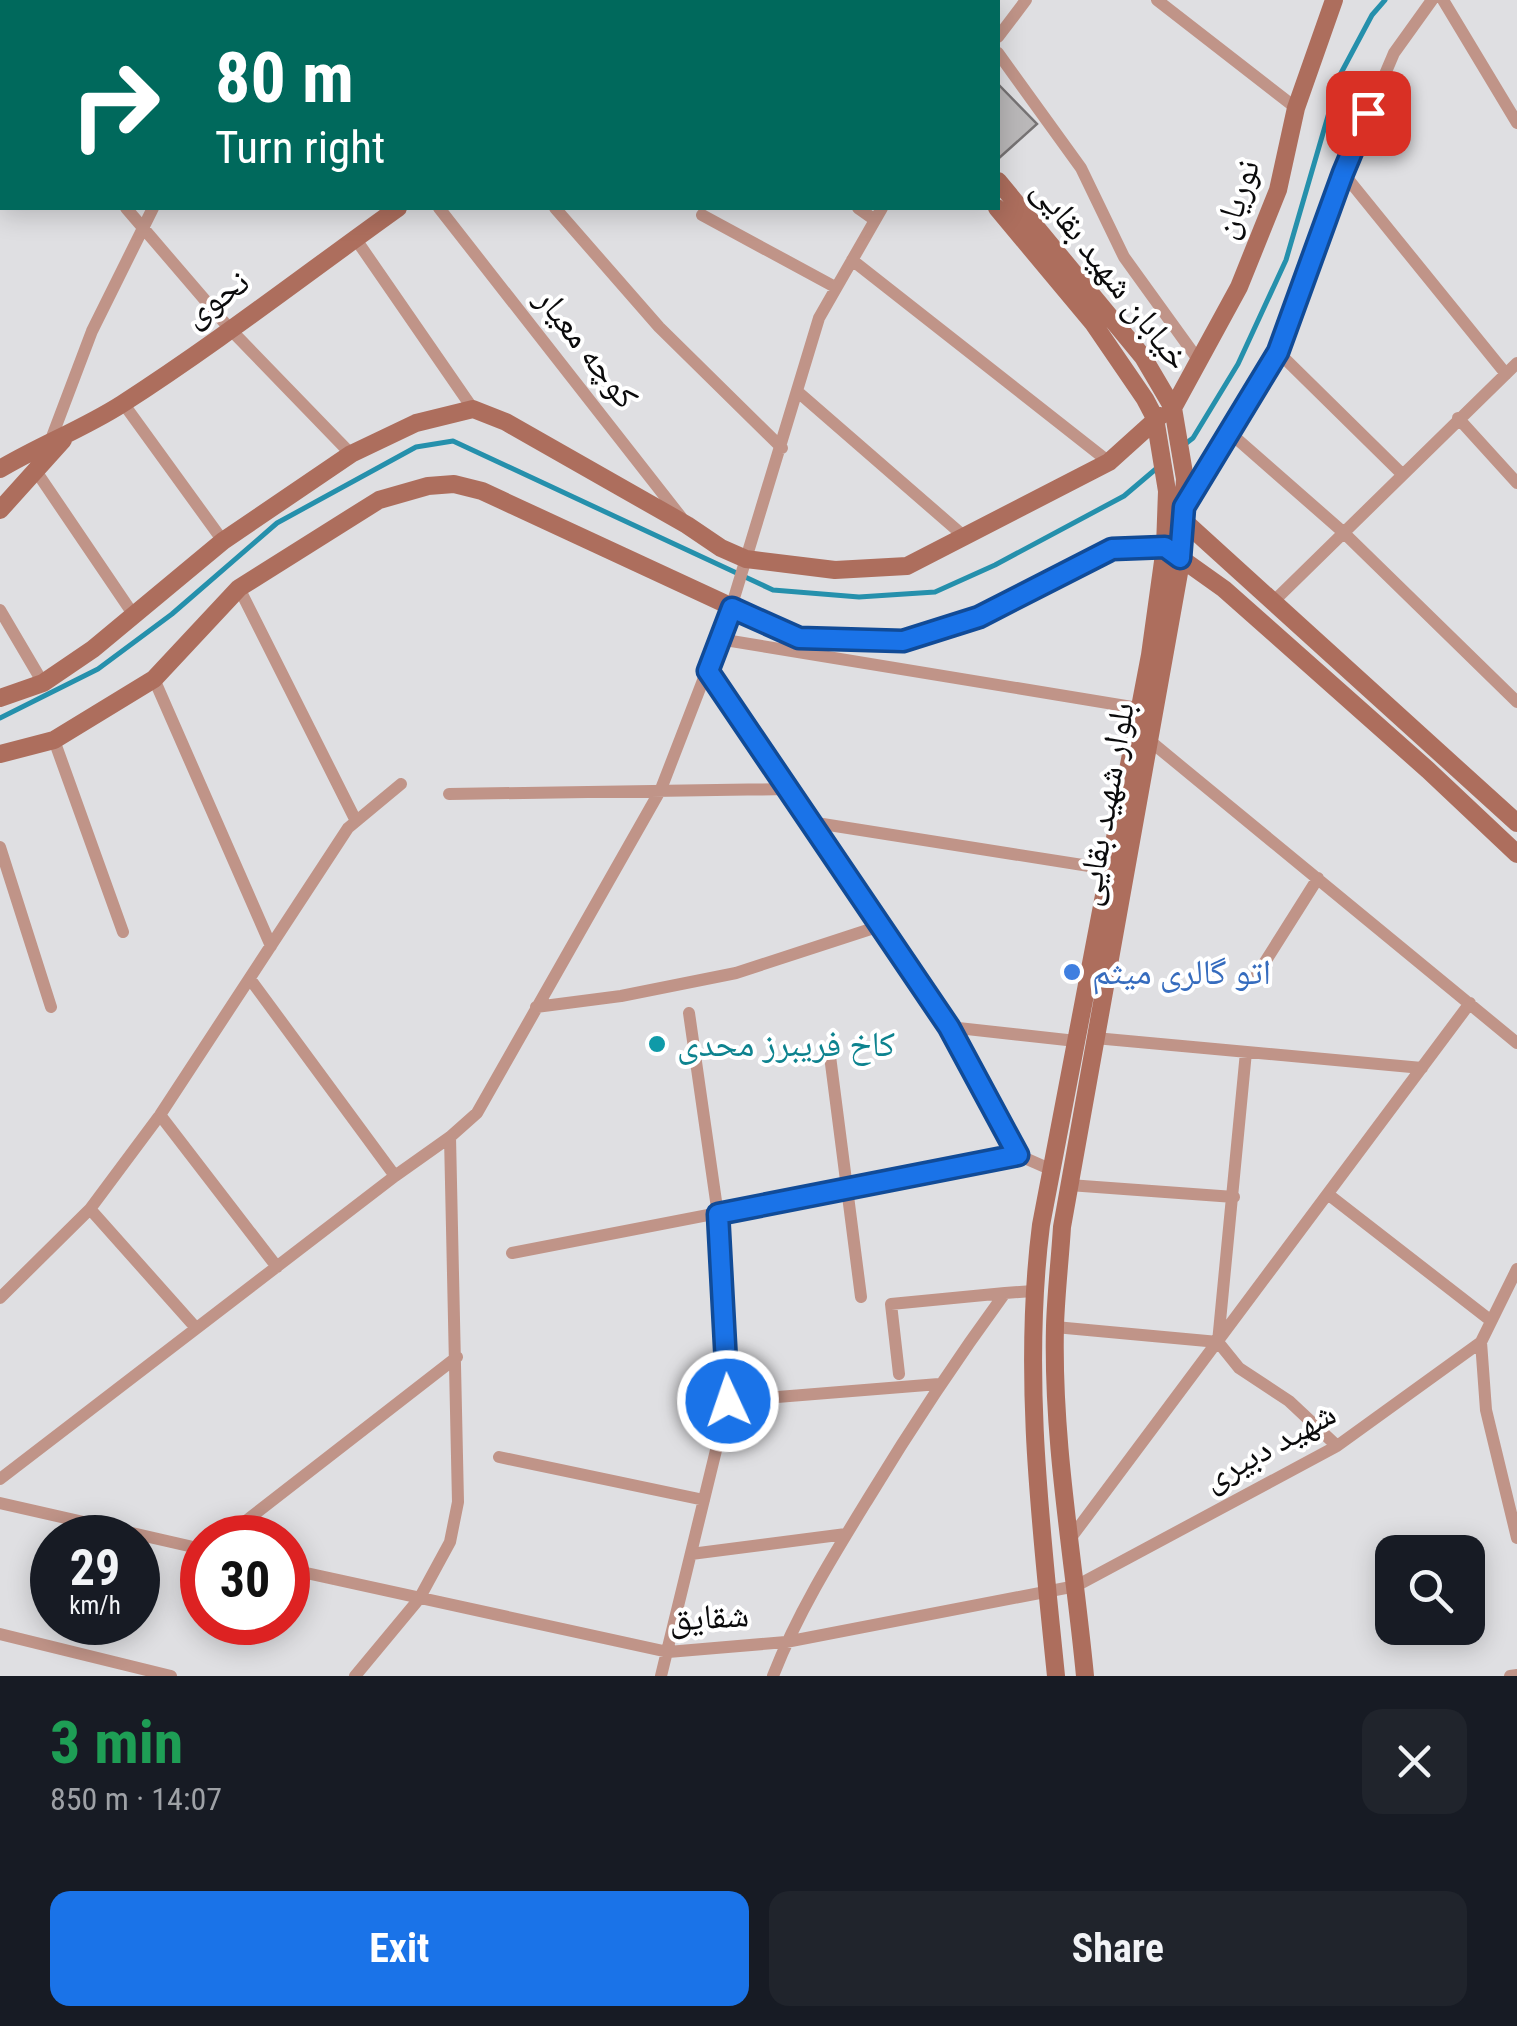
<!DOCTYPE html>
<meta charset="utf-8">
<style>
body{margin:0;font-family:"Roboto Condensed","Noto Naskh Arabic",sans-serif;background:#20242c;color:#f1f3f6;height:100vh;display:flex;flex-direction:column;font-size:38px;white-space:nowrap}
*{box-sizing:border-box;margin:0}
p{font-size:32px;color:#9ea1a6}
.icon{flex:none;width:55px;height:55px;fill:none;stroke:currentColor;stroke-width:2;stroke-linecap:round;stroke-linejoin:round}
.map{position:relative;height:1676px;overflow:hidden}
.details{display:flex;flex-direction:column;background:#171b24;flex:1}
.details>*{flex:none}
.hud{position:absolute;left:0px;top:0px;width:1000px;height:210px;box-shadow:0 5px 25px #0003;background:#00695c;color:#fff;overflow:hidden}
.fabs{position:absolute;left:1375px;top:1535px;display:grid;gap:20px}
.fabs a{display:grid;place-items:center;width:110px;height:110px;border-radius:20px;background:#171b24;box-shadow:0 5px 25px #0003;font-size:50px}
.speed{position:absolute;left:30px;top:1515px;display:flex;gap:20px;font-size:50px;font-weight:700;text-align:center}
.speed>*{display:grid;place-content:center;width:130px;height:130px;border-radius:50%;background:#171b24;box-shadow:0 5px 25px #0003;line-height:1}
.speed small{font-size:25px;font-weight:400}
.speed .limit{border:15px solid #d22;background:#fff;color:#111}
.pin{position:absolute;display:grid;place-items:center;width:85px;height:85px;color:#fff;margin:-42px;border-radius:20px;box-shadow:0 5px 15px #0006}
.me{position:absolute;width:110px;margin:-55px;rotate:357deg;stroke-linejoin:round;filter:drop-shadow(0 0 8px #0008)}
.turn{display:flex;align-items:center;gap:35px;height:210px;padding:0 50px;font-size:45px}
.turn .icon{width:130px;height:130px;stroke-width:2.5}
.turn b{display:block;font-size:70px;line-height:85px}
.round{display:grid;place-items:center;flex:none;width:105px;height:105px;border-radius:20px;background:#20242c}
.overview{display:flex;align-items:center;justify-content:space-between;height:170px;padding:0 50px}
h1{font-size:60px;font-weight:700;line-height:75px;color:#1e9e55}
.action{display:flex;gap:20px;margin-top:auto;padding:20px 50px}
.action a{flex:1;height:115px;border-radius:20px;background:#1a73e8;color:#fff;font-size:40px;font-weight:700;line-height:115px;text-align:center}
.action a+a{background:#20242c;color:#f1f3f6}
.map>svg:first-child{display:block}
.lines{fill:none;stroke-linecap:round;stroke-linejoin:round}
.stream{stroke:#2590ac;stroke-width:5}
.building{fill:#bab8b9;stroke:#767374;stroke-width:2.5}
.street{stroke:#c09488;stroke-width:12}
.secondary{stroke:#ad6e5d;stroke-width:18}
.route-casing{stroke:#114b97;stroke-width:25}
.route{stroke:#1a73e8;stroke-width:18}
.shop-dot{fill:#3f7fe0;stroke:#fff;stroke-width:4}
.culture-dot{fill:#0f9aa8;stroke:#fff;stroke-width:4}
.labels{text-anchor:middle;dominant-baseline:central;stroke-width:8;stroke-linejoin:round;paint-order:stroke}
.street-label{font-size:35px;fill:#0b0b0c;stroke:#fff}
.shop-label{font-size:35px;fill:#366cbe;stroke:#fff;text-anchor:start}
.culture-label{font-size:35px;fill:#0d838f;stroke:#fff;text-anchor:start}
</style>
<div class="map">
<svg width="1517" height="1676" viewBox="0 0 1517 1676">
<rect width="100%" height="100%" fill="#dfdfe2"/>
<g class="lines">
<path class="stream" d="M1184,445L1193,438L1238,364L1286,260L1340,75L1372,15L1385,0
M0,718L98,669L172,614L277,523L416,447L453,441L773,590L859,597L935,592L995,565L1124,496L1157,468"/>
</g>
<path class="building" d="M998,84L1037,124L998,159Z"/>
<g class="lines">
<path class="street" d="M292,0L294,2
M431,0L433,2
M1157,0L1296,108
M1443,0L1517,123
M6,2V0
M86,2L87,0
M178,2L180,0
M268,2L270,0
M887,2L890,0
M998,37L1026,0
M998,53L1081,168L1124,257L1199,361
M0,89L2,68
M1343,173L1506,374
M126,208L229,328L351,454
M439,208L681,517
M555,208L659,327L782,448
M858,208L875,220
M702,215L835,287
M355,238L473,409
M852,260L1109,462
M1278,352L1402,474
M798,392L966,538
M123,403L223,541
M1458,418L1517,483
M1229,432L1343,532L1517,702
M50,442L92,331L153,208
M36,471L135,617
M1186,505L1278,352L1343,173L1394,53L1432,0
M239,588L356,821
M1273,602L1517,363
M0,610L43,683
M719,639L1138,708
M708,671L949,1027L1018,1155L1052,1170
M154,679L271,946
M54,740L123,932
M1150,741L1517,1043
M449,794L788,789
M810,822L1108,869
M0,847L51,1007
M250,979L395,1176
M1253,981L1318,878
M536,1007L621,996L736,973L880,926
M949,1027L1076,1041
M1095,1038L1422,1068
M1246,1052L1218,1342L1239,1368L1289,1401L1337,1446
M830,1056L861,1297
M160,1115L277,1267
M1069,1185L1234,1197
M1329,1195L1490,1320
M90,1209L196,1328
M512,1253L1018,1155
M1517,1269L1481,1342L1486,1410L1517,1538
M0,1298L90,1209L160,1115L348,828L401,784
M1055,1327L1218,1342
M899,1374L891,1304L1005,1293
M728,1401L939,1384
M499,1457L704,1500
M0,1479L395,1176L450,1137L477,1113L661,789L731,608L819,318L882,208
M0,1503L202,1549
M224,1538L457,1357
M1070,1539L1470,1003
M691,1554L846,1534
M288,1569L668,1652L786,1642L1076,1586L1337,1446L1481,1342
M0,1634L171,1676
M355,1676L419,1599L450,1542L458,1502L450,1137
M661,1676L728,1401L718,1215L689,1013
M773,1676C797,1614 833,1556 868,1499C911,1428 956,1360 1005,1293L1033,1291
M1510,1676L1517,1675"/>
<path class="secondary" d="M823,0L825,2
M843,0L846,2
M682,2L685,0
M998,181L1143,357L1173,408L1185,479L1179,573L1062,1227C1060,1260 1056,1293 1055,1326C1052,1443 1074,1560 1085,1676
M997,208L1093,323L1145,399L1155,418L1167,491L1165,547L1150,655L1041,1225C1022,1374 1041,1527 1056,1676
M1173,408L1239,287L1278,190L1296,108L1334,0
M0,469C40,445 83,429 122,404C217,343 307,273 398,208
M0,510L63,440
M1184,521L1517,823
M0,698L43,683L93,649L223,541L351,454L416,423L473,409L506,422L687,525L721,548L746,559L835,570L907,566L1109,462L1160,416
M0,754L54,740L154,679L239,588L379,500L428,486L454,484L482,491L799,638L903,641L979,617L1111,549L1165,547L1224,589L1428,770L1517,854"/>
</g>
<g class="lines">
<defs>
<path id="route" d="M728,1401L718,1214L1018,1155L949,1027L708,671L732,608L799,638L903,641L979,617L1112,549L1165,547L1180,558L1184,507L1278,352L1343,173L1368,113"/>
</defs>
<use href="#route" class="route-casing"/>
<use href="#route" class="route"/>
</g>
<circle class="shop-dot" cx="1072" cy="972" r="10"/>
<circle class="culture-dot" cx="657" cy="1044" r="10"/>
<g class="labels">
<g class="street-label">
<text transform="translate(1236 199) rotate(-71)">نوریان</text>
<text transform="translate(1111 274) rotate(52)">خیابان شهید بقایی</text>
<text transform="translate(216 298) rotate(-35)">نحوی</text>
<text transform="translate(587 348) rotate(52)">کوچه معیار</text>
<text transform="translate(1105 804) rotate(-80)">بلوار شهید بقایی</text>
<text transform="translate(1269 1446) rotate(-29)">شهید دبیری</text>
<text transform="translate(709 1617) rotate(-3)">شقایق</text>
</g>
<g class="shop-label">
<text x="1092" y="972">اتو گالری میثم</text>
</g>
<g class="culture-label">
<text x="677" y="1044">کاخ فریبرز محدی</text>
</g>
</g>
</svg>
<div class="fabs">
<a><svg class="icon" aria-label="search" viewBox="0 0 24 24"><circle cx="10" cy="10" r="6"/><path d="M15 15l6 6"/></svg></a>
</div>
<div class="speed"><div>29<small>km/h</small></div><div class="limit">30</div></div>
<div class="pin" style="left:1368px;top:113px;background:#d93025"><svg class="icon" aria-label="arrive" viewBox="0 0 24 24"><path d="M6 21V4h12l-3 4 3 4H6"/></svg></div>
<svg class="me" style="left:728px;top:1401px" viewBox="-20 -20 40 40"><circle r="17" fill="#1a73e8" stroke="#fff" stroke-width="3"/><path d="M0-11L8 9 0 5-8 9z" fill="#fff"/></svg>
<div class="hud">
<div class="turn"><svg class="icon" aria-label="right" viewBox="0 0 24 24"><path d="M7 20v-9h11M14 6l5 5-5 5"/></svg><div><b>80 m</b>Turn right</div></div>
</div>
</div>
<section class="details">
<div class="overview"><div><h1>3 min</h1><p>850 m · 14:07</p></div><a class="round"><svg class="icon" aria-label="close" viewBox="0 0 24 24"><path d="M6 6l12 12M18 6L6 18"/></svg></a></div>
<div class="action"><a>Exit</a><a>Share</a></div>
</section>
